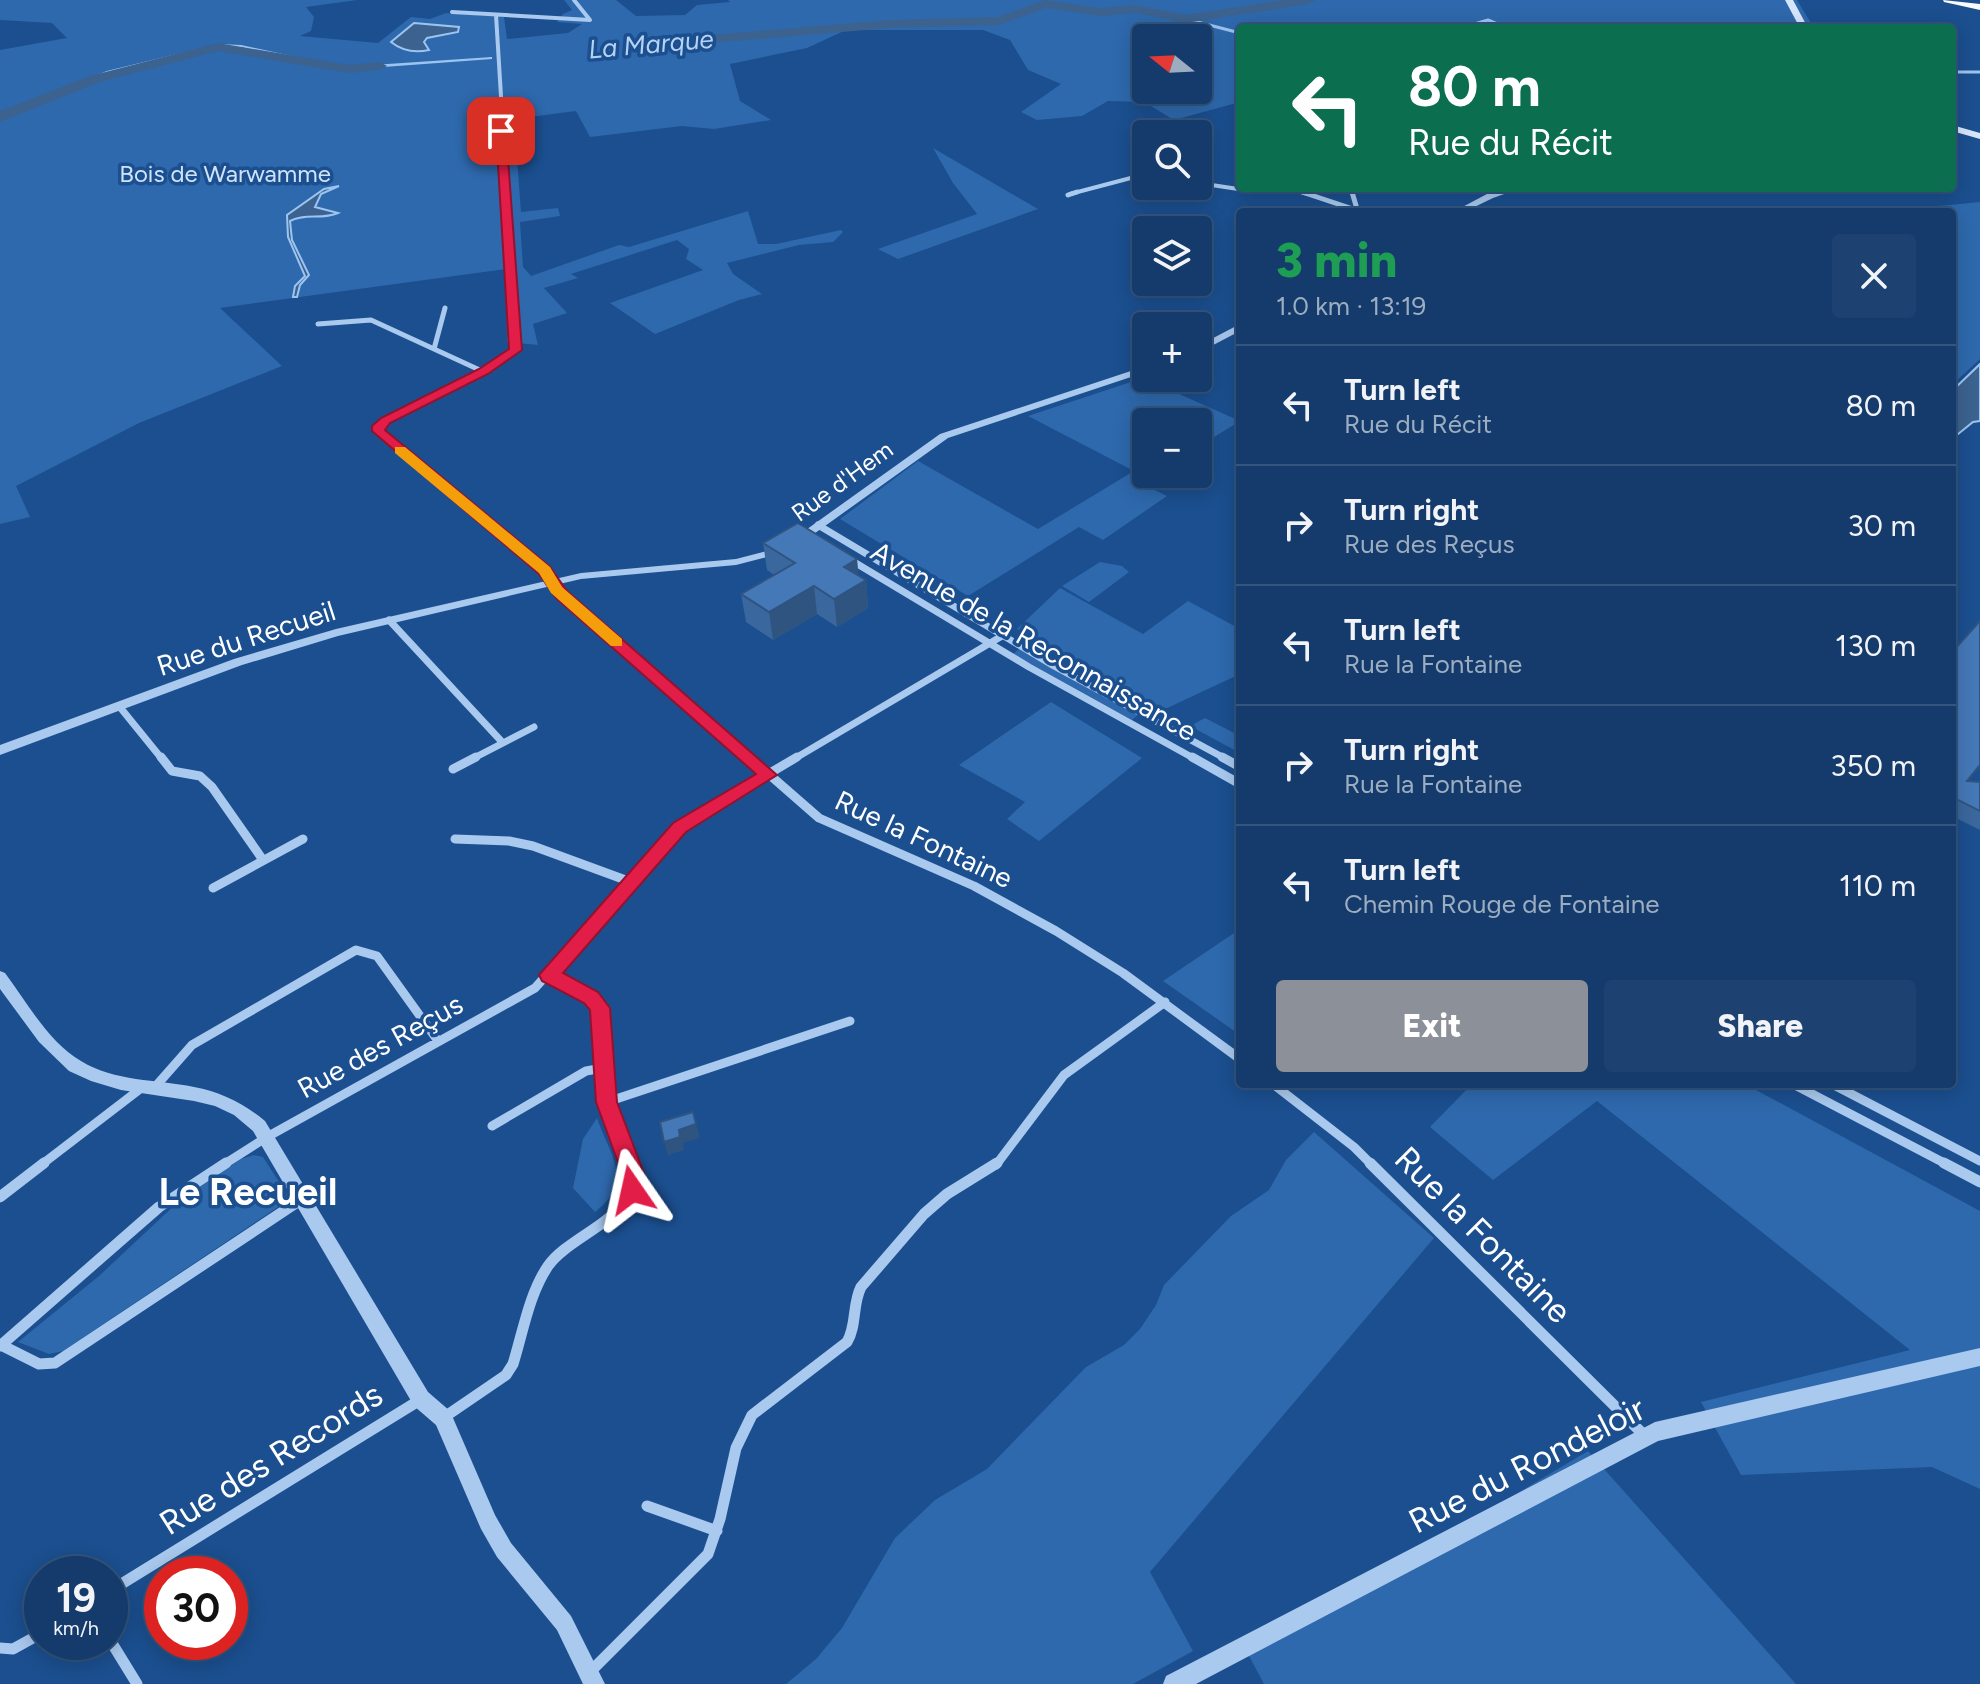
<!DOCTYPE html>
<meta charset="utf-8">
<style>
body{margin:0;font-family:Figtree,sans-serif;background:#1d4271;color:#f1f3f6;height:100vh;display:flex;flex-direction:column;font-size:30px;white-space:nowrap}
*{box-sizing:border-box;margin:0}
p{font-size:26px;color:#9dadc1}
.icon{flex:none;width:44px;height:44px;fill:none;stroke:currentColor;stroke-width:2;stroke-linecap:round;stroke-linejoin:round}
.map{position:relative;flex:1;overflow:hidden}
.panel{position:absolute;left:1236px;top:208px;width:720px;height:880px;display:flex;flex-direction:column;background:#143b6b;border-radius:8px;box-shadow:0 4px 20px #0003,0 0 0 2px #33557e}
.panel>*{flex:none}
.banner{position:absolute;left:1236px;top:24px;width:720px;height:168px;border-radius:8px;box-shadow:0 4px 20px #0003,0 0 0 2px #33557e;background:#0b6e4f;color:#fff;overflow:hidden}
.needle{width:52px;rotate:288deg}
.controls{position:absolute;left:1132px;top:24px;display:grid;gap:16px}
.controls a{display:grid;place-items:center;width:80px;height:80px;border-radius:8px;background:#143b6b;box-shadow:0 4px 20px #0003,0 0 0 2px #33557e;font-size:40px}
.speed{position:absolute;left:24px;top:1556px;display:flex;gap:16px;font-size:40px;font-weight:700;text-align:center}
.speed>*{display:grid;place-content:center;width:104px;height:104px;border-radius:50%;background:#143b6b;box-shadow:0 4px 20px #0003,0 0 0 2px #33557e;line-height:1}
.speed small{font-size:20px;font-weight:400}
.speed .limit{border:12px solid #d22;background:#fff;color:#111}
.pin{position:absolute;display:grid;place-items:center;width:68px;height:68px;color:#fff;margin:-34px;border-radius:16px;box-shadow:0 4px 12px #0006}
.me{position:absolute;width:88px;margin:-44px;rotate:349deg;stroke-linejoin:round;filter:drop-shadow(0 0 6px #0008)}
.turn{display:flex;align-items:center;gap:28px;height:168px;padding:0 40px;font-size:36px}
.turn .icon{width:104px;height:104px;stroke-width:2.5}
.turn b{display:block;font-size:56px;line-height:68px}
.round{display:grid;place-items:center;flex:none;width:84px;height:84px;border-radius:8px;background:#1d4271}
.summary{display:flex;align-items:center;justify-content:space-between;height:136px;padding:0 40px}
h1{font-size:48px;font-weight:800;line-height:60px;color:#1e9e55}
.cta{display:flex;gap:16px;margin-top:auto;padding:16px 40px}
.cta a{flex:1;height:92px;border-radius:8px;background:#8c9099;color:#fff;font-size:32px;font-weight:800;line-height:92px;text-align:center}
.cta a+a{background:#1d4271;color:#f1f3f6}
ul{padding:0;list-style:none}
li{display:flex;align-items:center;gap:24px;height:120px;padding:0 40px;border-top:2px solid #33557e}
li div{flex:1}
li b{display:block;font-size:30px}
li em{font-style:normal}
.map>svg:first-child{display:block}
.green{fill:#2e69ad;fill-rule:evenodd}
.water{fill:#3c6290;stroke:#9cc4f0;stroke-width:2}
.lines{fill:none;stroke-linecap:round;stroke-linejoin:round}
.stream{stroke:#9cc4f0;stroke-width:3}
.river{fill:#3c6290;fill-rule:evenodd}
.minor-far4{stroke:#a9c9ee;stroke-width:4}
.minor-far3{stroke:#a9c9ee;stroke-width:5}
.minor-far2{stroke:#a9c9ee;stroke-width:7}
.minor-far1{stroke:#a9c9ee;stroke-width:9}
.minor{stroke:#a9c9ee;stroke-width:11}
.tertiary{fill:#a9c9ee;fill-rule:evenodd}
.secondary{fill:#d6e6fa;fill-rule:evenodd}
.trunk{fill:#f8faff;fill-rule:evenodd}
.wall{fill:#3a679d}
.shaded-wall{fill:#305480}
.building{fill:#4478b7;stroke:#305480;stroke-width:2}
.route{fill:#e11d48;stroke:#92132f;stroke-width:2}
.slow{fill:#f59e0b}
.labels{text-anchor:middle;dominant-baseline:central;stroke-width:7;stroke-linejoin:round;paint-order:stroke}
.far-park-label{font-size:24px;fill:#cfe3fa;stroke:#1b4f8f}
.far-street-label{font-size:24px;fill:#fff;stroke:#1b4f8f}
.far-water-label{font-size:26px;font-style:italic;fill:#b5d3f5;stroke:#1b4f8f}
.street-label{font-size:28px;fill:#fff;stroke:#1b4f8f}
.near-street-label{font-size:34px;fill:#fff;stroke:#1b4f8f}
.near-quarter-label{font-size:38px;font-weight:bold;fill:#fff;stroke:#1b4f8f}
</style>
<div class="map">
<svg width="1980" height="1684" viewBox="0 0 1980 1684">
<rect width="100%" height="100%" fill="#1b4f8f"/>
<path class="green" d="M0,0H357L306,7L314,17L311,31L300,36L378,43L411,17L430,19L446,13L504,17L507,39L568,33L582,24L557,22L563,14L572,10L564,0H616L636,16L685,15L697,5L730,2L728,0H1797L1814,28H1240V102L1174,120L1144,102L1108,101L1082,116L1037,120L1021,112L1061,84L1028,70L1010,40L983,30H846L807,48L730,64L740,101L771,120L714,129L682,126L590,137L576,111L514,119L521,212L558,208L560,216L520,222L523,267L531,276L619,245L629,247L748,211L758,244H776L841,230L843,232L833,242L799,245L727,263L733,274L762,294L739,300L655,334L610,303L703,270L686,259L689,249L677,240L571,274L578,278L544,288L567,313L533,324L538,345L507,342L506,269L220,308L282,366L139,423L16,486L30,517L0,524V50L67,38L52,23L0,20ZM1146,38H1198V90H1146Z
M933,148L1038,209L898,259L878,249L977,214L953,183Z
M1980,202V359L1952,385V212H1878Z
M1143,378L1240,421L1198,447V422H1146V474H1153L1140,483L1167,496L1103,540L1079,527L968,596L840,519L918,461L1038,529L1134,471L1028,416Z
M1100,562L1122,566L1129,572L1089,602L1062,586Z
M1060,588L1143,634L1188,601L1240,629V674L1163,710L1118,688L1017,629Z
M1019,649L1138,715L1132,720L1013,654Z
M1051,702L1142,758L1039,841L1007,819L1025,802L959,765Z
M1205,718L1240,736V753L1190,726Z
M1240,929V1035L1163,981Z
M1472,1084H1745L1980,1211V1489L1932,1467L1741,1475L1701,1402L1910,1350L1597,1101L1493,1180L1430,1127Z
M597,1118C610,1156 635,1181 595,1212L573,1188L583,1139Z
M1314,1132L1434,1238L1150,1572L1193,1651L1133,1684H786L816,1659L842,1628L895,1538L935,1500L987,1469L1086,1367L1124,1345L1140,1329L1156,1305L1164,1285L1231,1216L1269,1190L1286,1160Z
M254,1155L263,1157L290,1199L63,1351L49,1354L18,1342L99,1276L178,1202L241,1159Z
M1588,1451L1796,1684H1264L1248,1654Z"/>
<path class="water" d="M414,23L459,27L458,32L427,38L424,42L429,50C415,53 401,50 391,42Z
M218,45L241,46L343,68L492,58L343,69L235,48L213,47L100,77L0,117L107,72Z
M339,186L321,194L315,207L338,213C322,220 305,213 290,221L292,240L309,275L300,285L297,297H293L295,286L305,276L288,237L287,215L324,189Z
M1980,364V421L1973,422L1952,439V391Z"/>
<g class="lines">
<path class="stream" d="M1186,19L1240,33
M1461,28L1488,20L1507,28
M1952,72H1980"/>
<path class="river" d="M1045,0L1100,8L1137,5L1186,15L1283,0H1316L1309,4L1186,23L1137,13L1100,16L1046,8L999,25L889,28L628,50L621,46L628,42L889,20L997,17Z
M218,43L349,65L380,62L387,66L380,70L349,73L218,51L100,82L0,122V111L90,76Z"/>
<path class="minor-far4" d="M452,12L590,20L574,0
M496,15L507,194
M1198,183L1245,190L1268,188
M1288,188L1308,194
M1351,188L1353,194
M1070,194L1146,174"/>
<path class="minor-far3" d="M1302,192L1362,212
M1352,192L1357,209
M1068,195L1077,192
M318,324L371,320L484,372
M434,349L445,308
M392,442L379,431V426L385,421L484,372L516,350L507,192"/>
<path class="minor-far2" d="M390,440L545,570L561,595L751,759
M818,525L1054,666L1226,759
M849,559L1029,667L1195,759
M389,620L503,743
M119,706L162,759
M472,759L534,727
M794,759L1002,636"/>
<path class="minor-far1" d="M161,757L172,771L200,776L212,787L263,860
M749,757L819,818L974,886L1056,931L1123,973L1240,1059
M1192,757L1240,784
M1222,757L1240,767
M453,769L476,757
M455,839L509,841L533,846L631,882
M213,888L303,839
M549,975L591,998L600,1008L607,1102L630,1165
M1273,1084L1354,1147L1372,1165
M1793,1084L1948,1165
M1832,1084L1980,1161
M155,1087L192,1045L356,950L377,956L438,1041
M607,1102L850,1021
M492,1126L586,1071L603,1068
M41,1165L144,1086
M223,1165L267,1137L535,988L669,838L686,823L797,757
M996,1165L1064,1075L1165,1002"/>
<path class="minor" d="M1370,1163L1645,1436
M1944,1163L1980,1182
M0,1197L44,1163
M1,1345L39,1364L55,1363L302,1199
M0,1346L159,1207L226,1163
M443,1418L506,1375L513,1364C523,1332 529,1294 548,1266C572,1232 648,1215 629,1163
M647,1506L717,1531
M110,1591L420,1400
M110,1640L137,1684
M0,1648L13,1649L42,1633
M590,1672L708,1554L720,1519L736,1448L752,1415L847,1342C857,1325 852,1305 861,1287L924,1214L947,1194L997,1163"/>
<path class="tertiary" d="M1508,188H1521L1493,198L1464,212H1453L1487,194Z
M1240,324V331L1198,353V346Z
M1146,366V372L948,438L811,536L775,555L736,565L581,579L338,636L242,665L0,755V745L234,659L336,629L581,573L736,559L767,551L803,532L940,434Z
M0,971L5,973C27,1002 48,1042 81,1061C115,1082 156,1079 194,1087C221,1092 243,1103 265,1121L428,1392L450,1411L495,1515L511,1543L571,1616L605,1684H583L557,1630L497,1557L481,1529L436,1425L414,1406L253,1131L234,1115L215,1106L194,1101L121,1090L91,1081L69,1071L39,1042L0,989Z
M1980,1348V1366L1658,1441L1196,1684H1163L1166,1676L1655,1422Z"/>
<path class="secondary" d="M1785,0H1793L1808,28H1800Z
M1952,125L1980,133V139L1952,131Z"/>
<path class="trunk" d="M1943,0L1980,4V10L1944,2Z"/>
</g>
<path class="wall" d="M763,543L857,559L858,575L866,580L868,608L837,627L817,614L773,640L746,622L741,594L774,575L767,570Z
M1980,621V766L1968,781L1980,782V830L1952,816V652Z"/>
<path class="shaded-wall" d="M857,559L859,584L866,580L868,608L837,627L834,599L844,567Z
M814,586L817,614L773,640L769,612Z
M696,1124L700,1138L683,1143L684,1150L668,1155L664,1142L679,1130Z"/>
<path class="building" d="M798,523L857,559L844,567L866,580L834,599L814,586L769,612L741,594L795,563L763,543Z
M1980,621V765L1967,781L1980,782V811L1952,797V652Z
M693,1112L696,1124L679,1130L680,1137L664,1142L660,1122Z"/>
<path class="route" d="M501,128L506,131L522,350L488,374L390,423L385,430L550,567L567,591L777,775L686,832L563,973L598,992L610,1008L617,1102L645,1176L640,1197L632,1200L625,1197L621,1190L623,1176L596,1102L590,1010L584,1003L542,981L539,975L673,823L756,774L556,598L539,574L372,431V426L381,418L479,369L509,349L496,131Z"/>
<path class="slow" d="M395,447H405L550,567L562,587L622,639V646H611L551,593L539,573L395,453Z"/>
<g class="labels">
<g class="far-park-label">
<text x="225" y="173">Bois de Warwamme</text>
</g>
<g class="far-street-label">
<text transform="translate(842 481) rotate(-36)">Rue d'Hem</text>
</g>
<g class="far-water-label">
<text transform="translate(651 44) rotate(-5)">La Marque</text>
</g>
<g class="street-label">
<text transform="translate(246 638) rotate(-18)">Rue du Recueil</text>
<text transform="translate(1034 641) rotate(30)">Avenue de la Reconnaissance</text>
<text transform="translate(924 839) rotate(25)">Rue la Fontaine</text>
<text transform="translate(380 1046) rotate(-29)">Rue des Reçus</text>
</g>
<g class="near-street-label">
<text transform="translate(1483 1235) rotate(45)">Rue la Fontaine</text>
<text transform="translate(271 1459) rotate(-32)">Rue des Records</text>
<text transform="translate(1527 1465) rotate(-27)">Rue du Rondeloir</text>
</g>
<g class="near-quarter-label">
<text x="248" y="1192">Le Recueil</text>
</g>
</g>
</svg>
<div class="controls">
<a><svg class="needle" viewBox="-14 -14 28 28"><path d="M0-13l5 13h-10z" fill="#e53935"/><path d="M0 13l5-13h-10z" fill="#9dadc1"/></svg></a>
<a><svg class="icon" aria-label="search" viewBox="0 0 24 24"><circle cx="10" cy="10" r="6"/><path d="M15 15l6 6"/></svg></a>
<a><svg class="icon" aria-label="layers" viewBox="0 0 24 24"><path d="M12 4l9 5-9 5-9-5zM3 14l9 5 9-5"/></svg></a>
<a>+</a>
<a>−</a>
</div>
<div class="speed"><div>19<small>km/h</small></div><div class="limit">30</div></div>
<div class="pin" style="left:501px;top:131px;background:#d93025"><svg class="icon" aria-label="arrive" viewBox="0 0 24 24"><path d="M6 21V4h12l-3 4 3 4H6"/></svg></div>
<svg class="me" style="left:632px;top:1190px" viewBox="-20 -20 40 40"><path d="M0-17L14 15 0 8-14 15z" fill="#e11d48" stroke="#fff" stroke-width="4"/></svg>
<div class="banner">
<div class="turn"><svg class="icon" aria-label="left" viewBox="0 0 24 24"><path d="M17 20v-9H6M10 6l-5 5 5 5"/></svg><div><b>80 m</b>Rue du Récit</div></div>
</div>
<section class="panel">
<div class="summary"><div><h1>3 min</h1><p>1.0 km · 13:19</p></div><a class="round"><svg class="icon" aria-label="close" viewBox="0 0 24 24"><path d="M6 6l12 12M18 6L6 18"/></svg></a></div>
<ul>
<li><svg class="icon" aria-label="left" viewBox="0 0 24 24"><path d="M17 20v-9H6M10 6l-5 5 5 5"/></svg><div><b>Turn left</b><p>Rue du Récit</p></div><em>80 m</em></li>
<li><svg class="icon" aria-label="right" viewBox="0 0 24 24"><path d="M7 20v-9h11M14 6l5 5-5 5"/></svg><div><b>Turn right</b><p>Rue des Reçus</p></div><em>30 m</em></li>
<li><svg class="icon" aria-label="left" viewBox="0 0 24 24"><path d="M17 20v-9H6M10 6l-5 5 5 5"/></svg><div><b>Turn left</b><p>Rue la Fontaine</p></div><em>130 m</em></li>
<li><svg class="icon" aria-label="right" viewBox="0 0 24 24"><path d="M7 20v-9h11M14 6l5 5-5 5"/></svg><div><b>Turn right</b><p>Rue la Fontaine</p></div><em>350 m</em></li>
<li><svg class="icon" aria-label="left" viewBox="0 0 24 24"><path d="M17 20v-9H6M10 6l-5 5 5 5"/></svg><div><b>Turn left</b><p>Chemin Rouge de Fontaine</p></div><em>110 m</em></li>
</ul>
<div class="cta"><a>Exit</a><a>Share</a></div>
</section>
</div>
